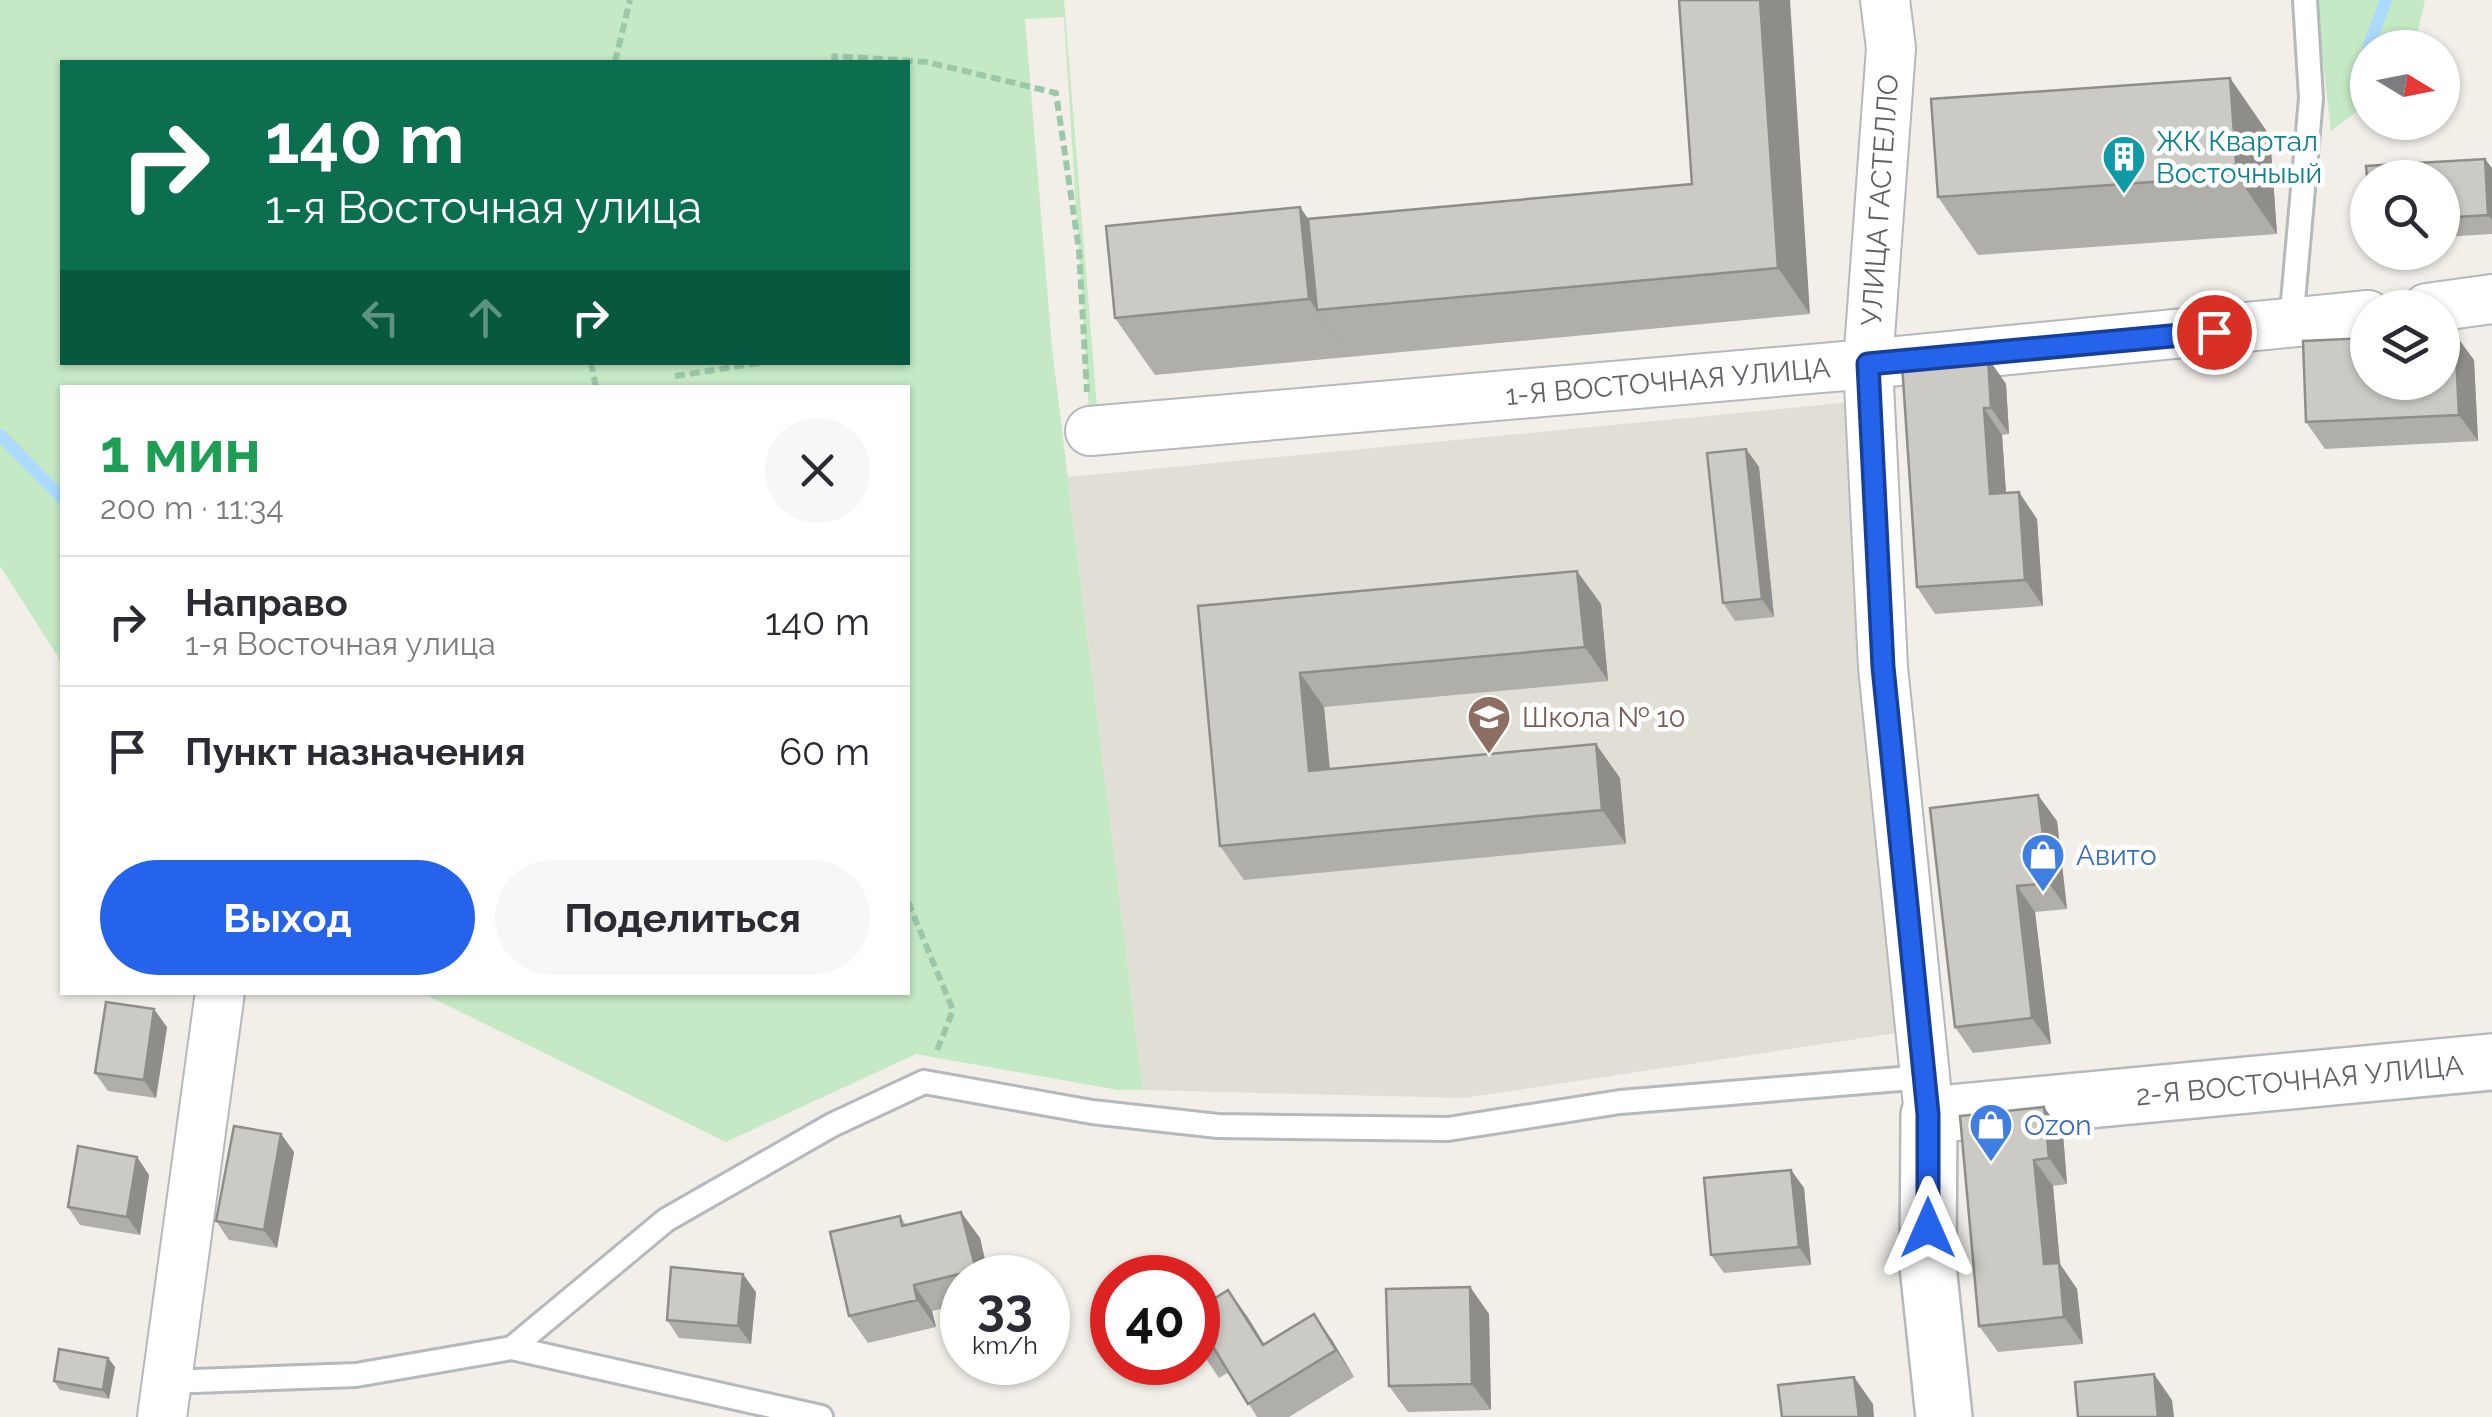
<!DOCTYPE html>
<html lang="ru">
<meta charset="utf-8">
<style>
body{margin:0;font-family:Raleway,sans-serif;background:#f7f7f7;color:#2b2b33;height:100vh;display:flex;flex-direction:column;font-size:38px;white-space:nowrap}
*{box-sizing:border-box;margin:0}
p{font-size:32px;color:#7c7c81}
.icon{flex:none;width:55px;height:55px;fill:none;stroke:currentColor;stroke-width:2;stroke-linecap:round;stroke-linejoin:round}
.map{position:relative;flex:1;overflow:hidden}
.drawer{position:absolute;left:60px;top:385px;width:850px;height:610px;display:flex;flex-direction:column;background:#fff;border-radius:0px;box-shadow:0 2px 8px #0004}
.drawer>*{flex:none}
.guide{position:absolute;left:60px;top:60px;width:850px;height:305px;border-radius:0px;box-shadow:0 2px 8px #0004;background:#0b6e4f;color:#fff;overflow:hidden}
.needle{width:65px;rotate:100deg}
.controls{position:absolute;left:2350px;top:30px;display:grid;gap:20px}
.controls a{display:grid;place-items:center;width:110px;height:110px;border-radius:50%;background:#fff;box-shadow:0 2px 8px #0004;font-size:50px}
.speed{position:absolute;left:940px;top:1255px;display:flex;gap:20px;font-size:50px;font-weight:700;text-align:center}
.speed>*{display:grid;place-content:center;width:130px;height:130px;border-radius:50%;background:#fff;box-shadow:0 2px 8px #0004;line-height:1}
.speed small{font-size:25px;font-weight:400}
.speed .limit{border:15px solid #d22;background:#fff;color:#111}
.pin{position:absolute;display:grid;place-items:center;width:85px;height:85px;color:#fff;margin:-42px;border:5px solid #fff;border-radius:50%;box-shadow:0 2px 10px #0007}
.me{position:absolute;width:110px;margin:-55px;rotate:0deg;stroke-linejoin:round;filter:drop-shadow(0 0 8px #0008)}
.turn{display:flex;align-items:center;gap:35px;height:210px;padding:0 40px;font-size:45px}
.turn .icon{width:130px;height:130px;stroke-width:2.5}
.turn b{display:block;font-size:70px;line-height:85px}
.lanes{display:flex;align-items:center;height:95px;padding:0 40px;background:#0003;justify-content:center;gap:50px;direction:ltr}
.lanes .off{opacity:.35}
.round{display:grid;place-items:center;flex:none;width:105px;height:105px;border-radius:52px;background:#f7f7f7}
.head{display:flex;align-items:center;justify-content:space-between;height:170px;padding:0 40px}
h1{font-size:60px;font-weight:700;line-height:75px;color:#1e9e55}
.primary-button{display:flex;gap:20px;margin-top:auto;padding:20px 40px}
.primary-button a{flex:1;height:115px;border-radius:60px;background:#2563eb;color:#fff;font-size:40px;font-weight:700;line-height:115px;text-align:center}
.primary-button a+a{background:#f7f7f7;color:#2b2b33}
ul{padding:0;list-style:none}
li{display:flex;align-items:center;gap:30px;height:130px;padding:0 40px;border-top:2px solid #e1e1e2}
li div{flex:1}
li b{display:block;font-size:38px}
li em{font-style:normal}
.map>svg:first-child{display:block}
.education{fill:#e1ded6}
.green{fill:#c5e8c5;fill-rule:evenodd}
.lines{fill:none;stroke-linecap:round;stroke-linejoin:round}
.stream{stroke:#aadaff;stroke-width:12}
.service-casing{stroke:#b5b8bc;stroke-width:28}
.minor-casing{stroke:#b5b8bc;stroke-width:52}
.tertiary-casing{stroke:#b5b8bc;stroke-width:60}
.path{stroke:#9cc7a9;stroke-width:6;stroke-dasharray:10 5;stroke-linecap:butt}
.service{stroke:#fff;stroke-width:22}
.minor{stroke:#fff;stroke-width:48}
.tertiary{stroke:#fff;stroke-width:55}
.wall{fill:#afaea9}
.shaded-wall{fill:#8f8d8a}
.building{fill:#cccac5;stroke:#8f8d8a;stroke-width:2.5}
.route-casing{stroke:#184099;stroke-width:25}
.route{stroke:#2563eb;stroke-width:18}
.labels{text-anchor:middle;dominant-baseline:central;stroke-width:9;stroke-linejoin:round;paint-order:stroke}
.culture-label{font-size:28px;fill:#0d838f;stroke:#fff;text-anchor:start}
.street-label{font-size:28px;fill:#5f6368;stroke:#fff}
.education-label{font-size:28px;fill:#785e54;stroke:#fff;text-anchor:start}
.shop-label{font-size:28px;fill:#366cbe;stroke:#fff;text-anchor:start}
</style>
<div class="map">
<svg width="2492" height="1417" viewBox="0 0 2492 1417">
<rect width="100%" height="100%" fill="#f1efe8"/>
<path class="education" d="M1852,402L1897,1033L1464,1098L1143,1090L1068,477Z"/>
<path class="green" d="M0,0H1064L1097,407L1089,411L1064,17L1025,19L1052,348L1143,1090H1118L916,1054L726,1142L422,993L908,992V388H62V663L0,566ZM62,62H908V362H62Z
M2316,0H2425L2414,47L2368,48L2367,104L2331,131Z"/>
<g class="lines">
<path class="stream" d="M2368,48L2386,0
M0,435L62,498"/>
<defs>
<path id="service" d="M2291,324L2311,98L2305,0
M512,1348L821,1417
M167,1382L356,1375L512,1348L666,1220L832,1125L924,1082L1092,1112L1218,1126L1448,1129L1620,1102L1924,1077"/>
<g id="minor">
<path d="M1885,0L1891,48L1868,364L1883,667L1929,1115"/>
<path d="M2427,308L2492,299"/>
<path id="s1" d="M1090,431L1868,364L2368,315"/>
<path d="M162,1417L220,992"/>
</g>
<g id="tertiary">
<path id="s2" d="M1944,1417L1928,1266L1929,1115L2492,1062"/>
</g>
</defs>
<use href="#service" class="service-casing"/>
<use href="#minor" class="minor-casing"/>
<use href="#tertiary" class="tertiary-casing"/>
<path class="path" d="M615,62L630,0
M835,62L834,56L927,62L1056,93L1079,250L1087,392
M591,362L596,388
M675,376L766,362
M908,902L953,1010L936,1053"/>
<use href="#service" class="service"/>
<use href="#minor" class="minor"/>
<use href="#tertiary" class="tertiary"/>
</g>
<path class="wall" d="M1679,0L1810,314L1155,375L1115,318L1308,219L1692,184Z
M2230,78L2270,136L2277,234L1978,255L1938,197Z
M2492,168V234L2442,237V178Z
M1988,358L2006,384L2009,434L2002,435L2006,493L2037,519L2043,606L1935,614L1917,587Z
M2474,360L2478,441L2325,449L2306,422Z
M1746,449L1759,467L1774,617L1735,621L1723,603Z
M1601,604L1608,681L1324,707L1330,769L1620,778L1626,844L1244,880L1220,846L1198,606Z
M1930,808L2057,821L2067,909L2035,912L2051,1044L1973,1053L1955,1027Z
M167,1027L156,1098L108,1091L95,1073Z
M2044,1107L2063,1134L2067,1184L2053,1186L2060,1264L2077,1289L2083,1344L1998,1352L1979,1326Z
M281,1134L294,1152L277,1248L229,1240L216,1221Z
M137,1157L149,1175L140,1235L80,1225L68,1207Z
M1791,1170L1804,1188L1811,1265L1724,1273L1711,1255Z
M900,1216L906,1225L980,1238L989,1278H962V1304L932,1311L936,1327L868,1343L849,1316Z
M1470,1287L1489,1314L1491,1410L1408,1412L1389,1386Z
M1228,1290L1264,1344L1332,1340L1354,1377L1289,1417H1257L1229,1372L1219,1378L1198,1347Z
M756,1292L751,1344L679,1338L667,1320Z
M108,1358L115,1367L109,1399L60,1390L54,1381Z"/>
<path class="shaded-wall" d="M1760,0H1790L1810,314L1778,268Z
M2230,78L2270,136L2277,234L2237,176Z
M2485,159L2492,168V220L2488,215Z
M1300,207L1340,265L1317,310L1349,356L1309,299Z
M2455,334L2474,360L2478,441L2459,415Z
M1988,358L2006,384L2009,434L1991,408Z
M1984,408L2002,435L2008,521L1990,494Z
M1746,449L1759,467L1774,617L1762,599Z
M2019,492L2037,519L2043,606L2025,580Z
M1577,571L1601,604L1608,681L1585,647Z
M1300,673L1324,707L1333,805L1309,771Z
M1596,744L1620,778L1626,844L1602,810Z
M2038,795L2057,821L2067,909L2049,883Z
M2017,886L2035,912L2051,1044L2032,1018Z
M154,1009L167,1027L156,1098L144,1080Z
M2044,1107L2063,1134L2067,1184L2049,1158Z
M281,1134L294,1152L277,1248L264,1230Z
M137,1157L149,1175L140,1235L127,1217Z
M2034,1160L2053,1186L2060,1264L2077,1289L2083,1344L2064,1317L2044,1264Z
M1791,1170L1804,1188L1811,1265L1799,1247Z
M961,1212L980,1238L989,1278H981L976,1270Z
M743,1274L756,1292L751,1344L738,1326Z
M914,1285L932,1311L936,1327L917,1300Z
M1470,1287L1489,1314L1491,1410L1472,1384Z
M1228,1290L1247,1316L1281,1371L1263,1345Z
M1314,1314L1332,1340L1354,1377L1336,1350Z
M108,1358L115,1367L109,1399L103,1390Z
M2154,1374L2172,1400L2174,1417H2158Z
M1854,1377L1873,1404L1874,1417H1859Z"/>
<path class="building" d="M1679,0H1760L1778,268L1317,310L1308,219L1692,184Z
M2230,78L2237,176L1938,197L1931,99Z
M2485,159L2488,215L2442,218V178H2368V188L2366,166Z
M1300,207L1309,299L1115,318L1106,226Z
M2455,334L2459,415L2306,422L2303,341L2368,338V382H2442V335Z
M1988,358L1991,408H1984L1990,494L2019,492L2025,580L1917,587L1902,364Z
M1746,449L1762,599L1723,603L1707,453Z
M1577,571L1585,647L1300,673L1309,771L1596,744L1602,810L1220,846L1198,606Z
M2038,795L2049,883L2017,886L2032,1018L1955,1027L1930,808Z
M106,1002L154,1009L144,1080L95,1073Z
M2044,1107L2049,1158L2034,1160L2044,1264L2059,1263L2064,1317L1979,1326L1960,1116Z
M234,1126L281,1134L264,1230L216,1221Z
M78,1146L137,1157L127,1217L68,1207Z
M1791,1170L1799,1247L1711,1255L1704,1178Z
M961,1212L976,1270L914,1285L917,1300L849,1316L830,1232L900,1216L902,1226Z
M671,1267L743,1274L738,1326L667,1320Z
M1470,1287L1472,1384L1389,1386L1386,1289Z
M1228,1290L1263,1345L1314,1314L1336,1350L1248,1404L1212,1345L1200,1352L1198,1347V1309Z
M59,1349L108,1358L103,1390L54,1381Z
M2154,1374L2158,1417H2078L2075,1382Z
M1854,1377L1859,1417H1782L1778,1385Z"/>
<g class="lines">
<defs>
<path id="route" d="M1928,1228V1114L1883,667L1868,364L2214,332"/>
</defs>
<use href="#route" class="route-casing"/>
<use href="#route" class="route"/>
</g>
<defs>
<symbol id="building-pin" viewBox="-11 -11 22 30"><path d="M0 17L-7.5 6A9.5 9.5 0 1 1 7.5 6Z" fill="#0f9aa8" stroke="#fff"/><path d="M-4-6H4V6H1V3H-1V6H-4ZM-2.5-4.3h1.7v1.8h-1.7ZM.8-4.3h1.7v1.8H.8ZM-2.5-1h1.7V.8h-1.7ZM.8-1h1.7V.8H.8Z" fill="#fff"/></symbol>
<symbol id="school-pin" viewBox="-11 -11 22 30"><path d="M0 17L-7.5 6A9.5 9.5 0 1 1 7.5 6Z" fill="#8d6e63" stroke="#fff"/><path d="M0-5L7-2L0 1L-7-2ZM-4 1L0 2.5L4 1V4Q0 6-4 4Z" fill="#fff"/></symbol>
<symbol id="shop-pin" viewBox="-11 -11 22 30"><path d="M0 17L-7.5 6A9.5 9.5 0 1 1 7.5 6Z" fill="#3f7fe0" stroke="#fff"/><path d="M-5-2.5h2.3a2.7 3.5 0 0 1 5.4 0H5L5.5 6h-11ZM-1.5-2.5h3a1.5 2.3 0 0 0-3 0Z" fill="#fff"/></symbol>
</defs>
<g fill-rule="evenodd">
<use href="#building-pin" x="2099" y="132" width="50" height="68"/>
<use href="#school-pin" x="1464" y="692" width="50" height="68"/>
<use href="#shop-pin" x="2018" y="830" width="50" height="68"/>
<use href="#shop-pin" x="1966" y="1100" width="50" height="68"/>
</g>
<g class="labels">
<g class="culture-label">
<text x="2156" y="141">ЖК Квартал<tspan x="2156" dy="32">Восточныый</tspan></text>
</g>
<g class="street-label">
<text transform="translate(1880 200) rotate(-86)">УЛИЦА ГАСТЕЛЛО</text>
<text stroke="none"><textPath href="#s1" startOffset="580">1-Я ВОСТОЧНАЯ УЛИЦА</textPath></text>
<text stroke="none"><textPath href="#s2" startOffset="675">2-Я ВОСТОЧНАЯ УЛИЦА</textPath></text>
</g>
<g class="education-label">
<text x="1522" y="717">Школа № 10</text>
</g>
<g class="shop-label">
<text x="2076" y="855">Авито</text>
<text x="2024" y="1125">Ozon</text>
</g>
</g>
</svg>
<div class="controls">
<a><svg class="needle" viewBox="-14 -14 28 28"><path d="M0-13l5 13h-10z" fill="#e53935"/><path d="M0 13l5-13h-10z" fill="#7c7c81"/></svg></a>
<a><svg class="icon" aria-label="search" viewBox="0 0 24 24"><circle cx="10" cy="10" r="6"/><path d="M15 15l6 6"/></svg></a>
<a><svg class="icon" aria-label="layers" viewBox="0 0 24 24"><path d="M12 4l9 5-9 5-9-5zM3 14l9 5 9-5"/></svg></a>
</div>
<div class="speed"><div>33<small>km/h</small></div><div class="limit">40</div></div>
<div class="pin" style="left:2214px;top:332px;background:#d93025"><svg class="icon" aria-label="arrive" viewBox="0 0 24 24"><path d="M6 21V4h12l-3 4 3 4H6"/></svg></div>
<svg class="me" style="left:1928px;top:1228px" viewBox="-20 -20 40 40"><path d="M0-17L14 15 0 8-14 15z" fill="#2563eb" stroke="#fff" stroke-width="4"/></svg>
<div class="guide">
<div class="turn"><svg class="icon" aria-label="right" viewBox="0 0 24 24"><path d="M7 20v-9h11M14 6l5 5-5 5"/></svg><div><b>140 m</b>1-я Восточная улица</div></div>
<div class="lanes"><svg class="icon off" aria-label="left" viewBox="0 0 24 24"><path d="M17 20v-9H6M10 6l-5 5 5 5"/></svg><svg class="icon off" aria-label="ahead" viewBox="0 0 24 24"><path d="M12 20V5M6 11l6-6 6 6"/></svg><svg class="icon" aria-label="right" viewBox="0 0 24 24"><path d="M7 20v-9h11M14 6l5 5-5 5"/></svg></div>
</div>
<section class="drawer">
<div class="head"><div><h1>1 мин</h1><p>200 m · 11:34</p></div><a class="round"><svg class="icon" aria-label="close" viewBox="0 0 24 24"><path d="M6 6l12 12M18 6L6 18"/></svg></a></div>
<ul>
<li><svg class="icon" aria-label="right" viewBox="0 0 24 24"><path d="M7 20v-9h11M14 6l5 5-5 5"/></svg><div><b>Направо</b><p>1-я Восточная улица</p></div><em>140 m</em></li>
<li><svg class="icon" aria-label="arrive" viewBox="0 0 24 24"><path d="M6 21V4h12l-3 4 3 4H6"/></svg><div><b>Пункт назначения</b></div><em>60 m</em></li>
</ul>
<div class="primary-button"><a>Выход</a><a>Поделиться</a></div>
</section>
</div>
